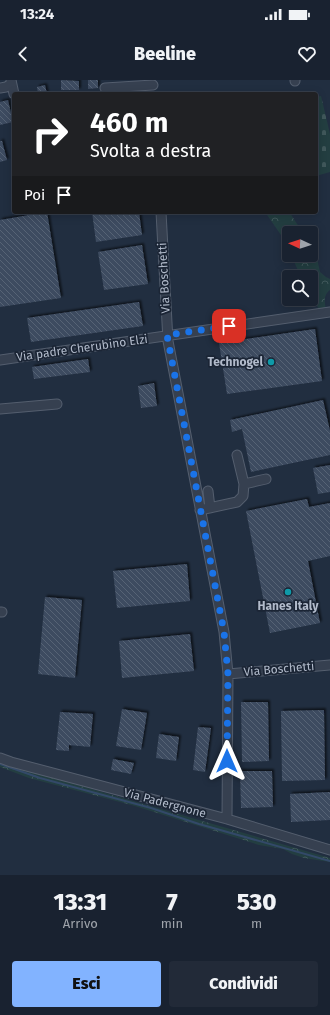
<!DOCTYPE html>
<html lang="it">
<style>
body{margin:0;font-family:"Fira Sans",sans-serif;background:#222a38;color:#f1f3f6;height:100vh;display:flex;flex-direction:column;font-size:15px;white-space:nowrap}
*{box-sizing:border-box;margin:0}
p{font-size:13px;color:#9fa4ab}
.icon{flex:none;width:22px;height:22px;fill:none;stroke:currentColor;stroke-width:2;stroke-linecap:round;stroke-linejoin:round}
.map{position:relative;height:795px;overflow:hidden}
.details{display:flex;flex-direction:column;background:#192230;flex:1}
.details>*{flex:none}
.hud{position:absolute;left:12px;top:12px;width:306px;height:122px;border-radius:4px;box-shadow:0 2px 10px #0003,0 0 0 1px #373f4c;background:#202124;color:#fff;overflow:hidden}
.needle{width:26px;rotate:273deg}
.buttons{position:absolute;left:282px;top:146px;display:grid;gap:8px}
.buttons a{display:grid;place-items:center;width:36px;height:36px;border-radius:4px;background:#192230;box-shadow:0 2px 10px #0003,0 0 0 1px #373f4c;font-size:20px}
.pin{position:absolute;display:grid;place-items:center;width:34px;height:34px;color:#fff;margin:-17px;border-radius:8px;box-shadow:0 2px 6px #0006}
.me{position:absolute;width:44px;margin:-22px;rotate:0deg;stroke-linejoin:round;filter:drop-shadow(0 0 3px #0008)}
.turn{display:flex;align-items:center;gap:14px;height:84px;padding:0 12px;font-size:18px}
.turn .icon{width:52px;height:52px;stroke-width:2.5}
.turn b{display:block;font-size:28px;line-height:34px}
.then{display:flex;align-items:center;height:38px;padding:0 12px;background:#0003;gap:8px;font-size:15px}
.eta{display:flex;justify-content:space-evenly;align-items:center;height:68px;text-align:center}
.eta b{font-size:24px;font-weight:800;line-height:28px}
.cta{display:flex;gap:8px;margin-top:auto;padding:8px 12px}
.cta a{flex:1;height:46px;border-radius:4px;background:#82b3ff;color:#111;font-size:16px;font-weight:800;line-height:46px;text-align:center}
.cta a+a{background:#222a38;color:#f1f3f6}
.status{display:flex;justify-content:space-between;align-items:center;height:28px;padding:0 20px;background:#192230;direction:ltr}
.status svg{height:11px;fill:currentColor}
header{display:flex;justify-content:space-between;align-items:center;height:52px;padding:0 12px;background:#192230;font-size:18px;font-weight:800}
.map>svg:first-child{display:block}
.forest{fill:url(#forest-crowns)}
.cemetery{fill:url(#cemetery-stones)}
.lines{fill:none;stroke-linecap:round;stroke-linejoin:round}
.stream{stroke:#334969;stroke-width:2}
.building{fill:url(#building-back-hatch);filter:url(#shadow)}
.minor-casing{stroke:#545e6e;stroke-width:11}
.minor{stroke:#364050;stroke-width:9}
.route{stroke:#1a73e8;stroke-width:7;stroke-dasharray:0 12.6}
.culture-dot{fill:#0f9aa8;stroke:#1b2535;stroke-width:1.5}
.labels{text-anchor:middle;dominant-baseline:central;stroke-width:3.5;stroke-linejoin:round;paint-order:stroke}
.street-label{font-size:12px;fill:#b2bbcb;stroke:#1b2535}
.poi-label{font-size:12px;font-weight:bold;fill:#b2bbcb;stroke:#1b2535;text-anchor:end}
</style>
<div class="status"><b>13:24</b><svg viewBox="0 0 49 12"><path d="M0 12V9h3v3zM5 12V6h3v6zM10 12V3h3v9zM15 12V0h3v12zM26 1h20v11H26zM47 4h2v5h-2z"/></svg></div>
<header><svg class="icon" aria-label="back" viewBox="0 0 24 24"><path d="M15 5l-7 7 7 7"/></svg>Beeline<svg class="icon" aria-label="heart" viewBox="0 0 24 24"><path d="M12 20l-8-8c-3-5 5-10 8-4 3-6 11-1 8 4z"/></svg></header>
<div class="map">
<svg width="330" height="795" viewBox="0 0 330 795">
<defs>
<pattern id="forest-crowns" width="20" height="18" patternUnits="userSpaceOnUse"><rect width="20" height="18" fill="#233e41"/><path d="M2 6a3 3 0 1 1 6 0M12 15a3 3 0 1 1 6 0" fill="none" stroke="#41585b"/></pattern>
<pattern id="cemetery-stones" width="16" height="16" patternUnits="userSpaceOnUse"><rect width="16" height="16" fill="#233e41"/><path d="M2 7V4a2 2 0 0 1 4 0v3zM10 15v-3a2 2 0 0 1 4 0v3z" fill="#41585b"/></pattern>
<pattern id="building-back-hatch" width="6" height="6" patternUnits="userSpaceOnUse"><rect width="6" height="6" fill="#3d4b60"/><path d="M-1 5l2 2M0 0l6 6M5-1l2 2" fill="none" stroke="#576375"/></pattern>
<filter id="shadow"><feDropShadow dx="2" dy="-2" stdDeviation="1" flood-color="#0009"/></filter>
</defs>
<rect width="100%" height="100%" fill="#212e40"/>
<path class="forest" d="M265,132H289L292,136L297,144L306,153H289V170L281,155Z
M311,159L315,169L320,192L326,197L330,199V210C324,214 324,222 326,228L319,229L311,216V197H301L291,175H311Z
M0,681L29,691L330,778V782L304,778L292,774L283,769L259,765L135,726L29,698L0,687Z"/>
<path class="cemetery" d="M321,16L330,54V92L316,96V17Z"/>
<g class="lines">
<path class="stream" d="M0,684L40,698L151,728L199,744L330,781"/>
</g>
<path class="building" d="M61,0L79,1V10H61Z
M88,0H98V8L88,9Z
M45,5L47,14H38L37,7Z
M143,10V14H117V12Z
M8,20L13,42L0,45V22Z
M0,61H2L7,80L0,82Z
M47,132L61,218L0,227V140Z
M92,132H139L142,155L96,162Z
M142,165L148,204L104,210L98,172Z
M139,222L143,246L31,262L27,238Z
M315,249L322,301L227,314L219,263Z
M88,279L90,292L34,299L32,287Z
M154,303L157,326L141,328L138,306Z
M323,320L330,351V375L251,392L242,349L232,352L230,340Z
M330,385V412L318,414L313,388Z
M307,419L309,427L330,423V476L308,481L320,543L270,553L246,431Z
M187,484L190,521L117,528L113,491Z
M45,517L82,520L75,598L38,594Z
M190,554L194,591L122,598L119,561Z
M241,622H268L269,681L242,682Z
M122,629L147,633L141,670L116,666Z
M324,630L325,700L282,701L281,631Z
M60,632L93,634L90,667L69,665V671L56,670Z
M198,647L211,648L205,692L193,690Z
M159,654L179,657L176,681L156,678Z
M113,679L134,683L131,694L111,690Z
M240,691H272L273,727L241,728Z
M330,712V740L291,742L290,714Z"/>
<g class="lines">
<defs>
<path id="minor" d="M11,0L14,14
M295,0V1
M0,8L6,7L11,4
M105,8L153,5
M161,132L168,261L224,552L228,594L227,739
M0,280L330,232
M0,329L57,324
M244,404L266,399
M208,411L210,428
M200,430L237,422L243,416L244,404L237,375
M0,532H2
M228,594L330,585
M0,678L11,682L227,739L330,770"/>
</defs>
<use href="#minor" class="minor-casing"/>
<use href="#minor" class="minor"/>
</g>
<g class="lines">
<path class="route" d="M227,681L228,594L224,552L167,255L229,246"/>
</g>
<g class="culture-dot">
<circle cx="271" cy="282" r="4"/>
<circle cx="288" cy="512" r="4"/>
</g>
<g class="labels">
<g class="street-label">
<text transform="translate(164 198) rotate(-93)">Via Boschetti</text>
<text transform="translate(82 268) rotate(-8)">Via padre Cherubino Elzi</text>
<text transform="translate(279 589) rotate(-5)">Via Boschetti</text>
<text transform="translate(165 723) rotate(15)">Via Padergnone</text>
</g>
<g class="poi-label">
<text x="263" y="282">Technogel</text>
<text x="288" y="526" text-anchor="middle">Hanes Italy</text>
</g>
</g>
</svg>
<div class="buttons">
<a><svg class="needle" viewBox="-14 -14 28 28"><path d="M0-13l5 13h-10z" fill="#e53935"/><path d="M0 13l5-13h-10z" fill="#9fa4ab"/></svg></a>
<a><svg class="icon" aria-label="search" viewBox="0 0 24 24"><circle cx="10" cy="10" r="6"/><path d="M15 15l6 6"/></svg></a>
</div>
<div class="pin" style="left:229px;top:246px;background:#d93025"><svg class="icon" aria-label="arrive" viewBox="0 0 24 24"><path d="M6 21V4h12l-3 4 3 4H6"/></svg></div>
<svg class="me" style="left:227px;top:681px" viewBox="-20 -20 40 40"><path d="M0-17L14 15 0 8-14 15z" fill="#1a73e8" stroke="#fff" stroke-width="4"/></svg>
<div class="hud">
<div class="turn"><svg class="icon" aria-label="right" viewBox="0 0 24 24"><path d="M7 20v-9h11M14 6l5 5-5 5"/></svg><div><b>460 m</b>Svolta a destra</div></div>
<div class="then">Poi<svg class="icon" aria-label="arrive" viewBox="0 0 24 24"><path d="M6 21V4h12l-3 4 3 4H6"/></svg></div>
</div>
</div>
<section class="details">
<div class="eta">
<div><b>13:31</b><p>Arrivo</p></div>
<div><b>7</b><p>min</p></div>
<div><b>530</b><p>m</p></div>
</div>
<div class="cta"><a>Esci</a><a>Condividi</a></div>
</section>
